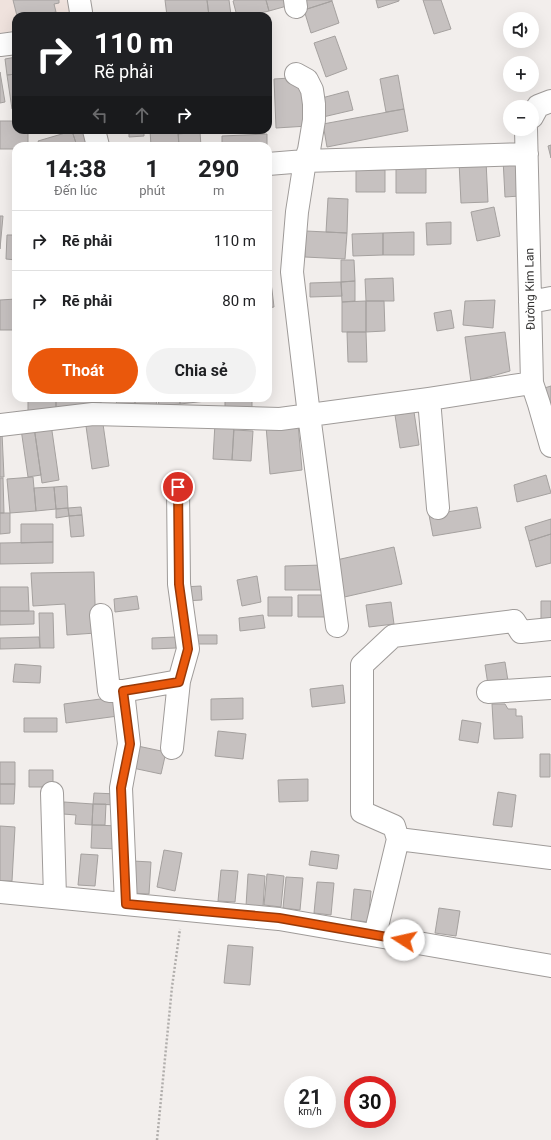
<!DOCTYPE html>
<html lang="vi">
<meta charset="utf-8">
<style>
body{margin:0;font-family:Roboto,sans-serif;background:#f2f2f2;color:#202124;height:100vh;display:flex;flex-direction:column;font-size:15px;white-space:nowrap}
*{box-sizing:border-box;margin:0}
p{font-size:13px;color:#757577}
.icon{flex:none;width:22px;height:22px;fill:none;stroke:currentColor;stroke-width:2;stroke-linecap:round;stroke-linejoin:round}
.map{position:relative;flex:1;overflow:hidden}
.panel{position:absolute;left:12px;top:142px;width:260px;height:260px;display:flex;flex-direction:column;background:#fff;border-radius:12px;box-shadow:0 4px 16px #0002}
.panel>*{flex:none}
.guide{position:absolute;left:12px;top:12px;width:260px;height:122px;border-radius:12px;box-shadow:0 4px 16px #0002;background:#202124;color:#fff;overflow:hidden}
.buttons{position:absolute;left:503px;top:12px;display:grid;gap:8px}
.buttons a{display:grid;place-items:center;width:36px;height:36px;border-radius:50%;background:#fff;box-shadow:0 4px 16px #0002;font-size:20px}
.speed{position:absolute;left:284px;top:1076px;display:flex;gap:8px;font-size:20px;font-weight:700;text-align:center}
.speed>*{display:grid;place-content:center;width:52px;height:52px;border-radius:50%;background:#fff;box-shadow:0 4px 16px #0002;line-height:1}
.speed small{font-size:10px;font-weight:400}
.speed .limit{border:6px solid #d22;background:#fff;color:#111}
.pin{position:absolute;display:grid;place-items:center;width:34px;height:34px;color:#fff;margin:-17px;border:2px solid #fff;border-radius:50%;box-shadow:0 1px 4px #0007}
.me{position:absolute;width:44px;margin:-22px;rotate:280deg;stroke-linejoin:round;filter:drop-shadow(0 0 3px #0008)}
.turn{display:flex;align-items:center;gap:14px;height:84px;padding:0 16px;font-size:18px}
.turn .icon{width:52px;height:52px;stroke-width:2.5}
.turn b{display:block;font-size:28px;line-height:34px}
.lanes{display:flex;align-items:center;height:38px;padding:0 16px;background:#0003;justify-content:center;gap:20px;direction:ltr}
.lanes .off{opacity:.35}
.eta{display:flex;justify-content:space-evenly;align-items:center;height:68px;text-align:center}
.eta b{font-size:24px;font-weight:700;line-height:28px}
.primary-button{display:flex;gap:8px;margin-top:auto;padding:8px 16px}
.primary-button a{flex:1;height:46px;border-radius:24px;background:#ea580c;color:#fff;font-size:16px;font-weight:700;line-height:46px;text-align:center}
.primary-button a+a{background:#f2f2f2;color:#202124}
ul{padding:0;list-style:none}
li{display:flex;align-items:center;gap:12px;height:60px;padding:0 16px;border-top:1px solid #e0e0e0}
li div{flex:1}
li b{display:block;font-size:15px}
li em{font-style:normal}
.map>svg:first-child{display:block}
.built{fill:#efe2dd}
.building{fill:#c6c1c0;stroke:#a5a19f}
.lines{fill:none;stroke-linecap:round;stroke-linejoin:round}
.minor-casing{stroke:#9f9b99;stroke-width:24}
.path{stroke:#b1aeac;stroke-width:2.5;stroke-dasharray:2 2;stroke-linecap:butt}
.minor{stroke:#fff;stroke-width:22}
.route-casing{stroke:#983908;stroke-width:10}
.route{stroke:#ea580c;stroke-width:7}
.labels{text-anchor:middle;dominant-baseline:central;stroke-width:3.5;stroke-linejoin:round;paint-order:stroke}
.street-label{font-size:12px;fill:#323130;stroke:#fff}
</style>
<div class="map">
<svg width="551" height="1140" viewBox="0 0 551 1140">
<rect width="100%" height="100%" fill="#f2eeec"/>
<path class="built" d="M0,0H72L73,16H16V37L0,39Z"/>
<path class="building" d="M13,0H59V3L54,4L56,12L36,16H17Z
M165,0H207L209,16H167Z
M207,0H229L231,15L209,16Z
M235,0H266L269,11L248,16H237L233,1Z
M266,0H293L294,4L269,11Z
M300,0H332V1L304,10Z
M376,0H399V1L378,8Z
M423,0H441L451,29L434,34Z
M332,1L339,23L311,33L304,10Z
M335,36L347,69L326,77L314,43Z
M16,57V74L7,75L5,59Z
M0,72L5,102L0,103Z
M16,74V108L12,109L7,75Z
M398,75L404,109L386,112L380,79Z
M290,78L306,86L308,126L276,128L274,79Z
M348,91L353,110L323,117L318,99Z
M268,95H269L270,110H268Z
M404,109L408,131L327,147L323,124Z
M0,121H16V130H28V146H16V149H0Z
M75,130H88L92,144L85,146H77L72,131Z
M121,130H150V131H144V136L129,137V133H122Z
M150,130H178L179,146H151Z
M72,131L77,146H40L38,141Z
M200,132L201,146H179L178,134Z
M267,134V146H222V136Z
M551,145V158L548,146Z
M503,159L519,166L520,196L505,197Z
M486,161L488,202L461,203L459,162Z
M426,164V193H396V165Z
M356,170H385V192H356Z
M328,198L348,199L347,233L326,232Z
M494,207L500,236L477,241L471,212Z
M0,216H3L0,249Z
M451,222V244L427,245L426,223Z
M306,231L347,233L345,259L305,257Z
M414,232V255H383V233Z
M383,233V255L353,256L352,234Z
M7,235H16V260L6,259Z
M341,260H354L355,281L341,282Z
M268,266L272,290L268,291Z
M393,278L394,301H366L365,279Z
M355,281V301L342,302L341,282Z
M341,282L342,296L310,297V283Z
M272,290L274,307L268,308V291Z
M16,299V330H0V300Z
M495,300L493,328L463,325L465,301Z
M366,301V332H342V302Z
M366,301H384L385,331L366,332Z
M451,310L454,328L437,331L434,313Z
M347,332H366L367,362H348Z
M505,332L510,371L471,382L465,337Z
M551,386V406L541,389Z
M28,398H56V412L28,411Z
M56,398H101V412H56Z
M116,398H135V407L117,408Z
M135,398H156L157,405L135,407Z
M158,398H180V404L159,406Z
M180,398H205L206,401L180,404Z
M225,398H252V409L225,410Z
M414,412L419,445L400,448L395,415Z
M102,417L109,466L92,469L85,419Z
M215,423L234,424L232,460L213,459Z
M298,423L302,470L270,474L266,426Z
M51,424L59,480L42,483L34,427Z
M34,427L41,475L28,477L21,429Z
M234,430L253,431L251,461L232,460Z
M0,433H2L4,477H0Z
M546,475L551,493L517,502L514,485Z
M33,477L36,511L10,513L7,479Z
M0,478H3L4,513H0Z
M67,486L68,508L56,509L54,487Z
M54,487L56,509L36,511L34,488Z
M81,507L82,515L69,516L68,508Z
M477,507L481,528L433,536L429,515Z
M68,508L69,516L56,518V509Z
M0,513H10V533L0,534Z
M82,515L84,536L71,537L69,516Z
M551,519V534L529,541L525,527Z
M21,524H53V542L21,543Z
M551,534V563L536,567L529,541Z
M53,542V563L0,564V543Z
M394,547L402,584L340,598L332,561Z
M324,565V590H285V566Z
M94,572L96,633L67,635L65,604L33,606L31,573Z
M257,576L261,602L242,606L237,580Z
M201,586L202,600L184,601L183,587Z
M0,587H28L29,611H0Z
M298,595H327V617H298Z
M137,596L139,609L115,612L114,599Z
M268,597H292V616H268Z
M541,601H551V619H541Z
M391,602L394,624L369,627L366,605Z
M0,611H34V624L0,625Z
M39,613H53L54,648H40Z
M263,615L265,628L240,631L239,618Z
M192,635H217V644H192Z
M39,637L40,648L0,649V638Z
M176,637V648L152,649V638Z
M505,662L508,681L488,685L485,665Z
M15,664L41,666L40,683L13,682Z
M343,685L345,703L312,707L310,689Z
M115,697L118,716L66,723L64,704Z
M243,698V719L211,720V699Z
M492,704H505L508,709H516V716H522L523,738L494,739Z
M24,718H57V732H24Z
M462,720L481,723L478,743L459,740Z
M218,731L246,734L243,759L215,756Z
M133,745L166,752L161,774L128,767Z
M540,754H550V777H540Z
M0,762H15V784H0Z
M29,770H53V787H29Z
M308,779V801L279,802L278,780Z
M0,784H15L14,804H0Z
M498,792L516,795L512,827L493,825Z
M94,793L117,794V805L93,804Z
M64,802L93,804L92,825L75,824L76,815L63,814Z
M93,804H106L105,825H92Z
M92,825L120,826L119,849L91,848Z
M0,826L15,827L12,881H0Z
M164,850L182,853L175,891L157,887Z
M311,851L339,855L337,869L309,865Z
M81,854L98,855L95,886L78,885Z
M133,861L151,862L149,894L131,893Z
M221,870L238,871L235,902L218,901Z
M248,874L265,876L263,907L246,906Z
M267,874L284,876L281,907L264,905Z
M286,877L303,878L300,910L283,908Z
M317,882L334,883L331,915L314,913Z
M354,889L371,891L368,922L351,920Z
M439,908L460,911L456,936L435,933Z
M228,945L253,947L250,985L224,983Z"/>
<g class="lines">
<defs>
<path id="minor" d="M79,0L81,12L80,16
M295,0L296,7
M0,45L16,43
M296,74L307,80L312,90L314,104V120L309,150L305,161L297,212L292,272L309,415L337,626
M532,117L538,106L551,101
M526,129L532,383L539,404L551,446
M94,130L98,146
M268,164L305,161L527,154
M530,302L551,298
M429,399L438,508
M0,425L93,414L280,419L429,399L532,383
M101,615L109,691H123L129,744L121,788L126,904
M551,629L521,632L514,621L393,636L362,665V812L394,826L398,839L551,858
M123,691L179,681
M488,692L551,688
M172,748L179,681L188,649L179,584L178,487
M52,793L55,897
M0,892L279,919L551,966
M375,935L398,839"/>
</defs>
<use href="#minor" class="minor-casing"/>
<path class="path" d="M157,1140L172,987L180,929"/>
<use href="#minor" class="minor"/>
</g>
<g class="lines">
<defs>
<path id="route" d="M178,487L179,584L188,649L179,682L123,691L130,744L121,788L126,904L279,918L404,940"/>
</defs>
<use href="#route" class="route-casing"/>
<use href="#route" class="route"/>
</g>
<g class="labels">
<g class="street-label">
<text transform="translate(530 289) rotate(-91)">Đường Kim Lan</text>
</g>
</g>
</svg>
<div class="buttons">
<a><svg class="icon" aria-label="sound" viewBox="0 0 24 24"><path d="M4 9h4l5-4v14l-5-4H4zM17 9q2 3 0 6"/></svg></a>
<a>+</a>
<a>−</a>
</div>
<div class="speed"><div>21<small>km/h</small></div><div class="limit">30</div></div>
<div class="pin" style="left:178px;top:487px;background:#d93025"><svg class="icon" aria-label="arrive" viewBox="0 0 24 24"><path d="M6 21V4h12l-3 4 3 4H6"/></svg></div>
<svg class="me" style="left:404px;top:940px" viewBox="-20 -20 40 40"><circle r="19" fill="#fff"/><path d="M0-13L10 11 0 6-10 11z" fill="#ea580c"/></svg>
<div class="guide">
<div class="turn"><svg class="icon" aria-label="right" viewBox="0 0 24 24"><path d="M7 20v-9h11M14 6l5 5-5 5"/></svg><div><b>110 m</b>Rẽ phải</div></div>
<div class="lanes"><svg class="icon off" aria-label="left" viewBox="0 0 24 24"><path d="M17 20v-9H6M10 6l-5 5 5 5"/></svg><svg class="icon off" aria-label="ahead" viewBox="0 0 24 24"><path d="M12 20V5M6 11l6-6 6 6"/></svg><svg class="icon" aria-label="right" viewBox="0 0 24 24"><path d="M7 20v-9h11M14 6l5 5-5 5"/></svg></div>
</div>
<section class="panel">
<div class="eta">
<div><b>14:38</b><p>Đến lúc</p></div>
<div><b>1</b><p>phút</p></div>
<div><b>290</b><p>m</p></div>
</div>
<ul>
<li><svg class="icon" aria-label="right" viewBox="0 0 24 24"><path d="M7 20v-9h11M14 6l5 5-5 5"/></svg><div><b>Rẽ phải</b></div><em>110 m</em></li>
<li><svg class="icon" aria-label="right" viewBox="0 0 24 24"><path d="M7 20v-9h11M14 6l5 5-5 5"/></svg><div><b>Rẽ phải</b></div><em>80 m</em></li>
</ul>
<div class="primary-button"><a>Thoát</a><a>Chia sẻ</a></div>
</section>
</div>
